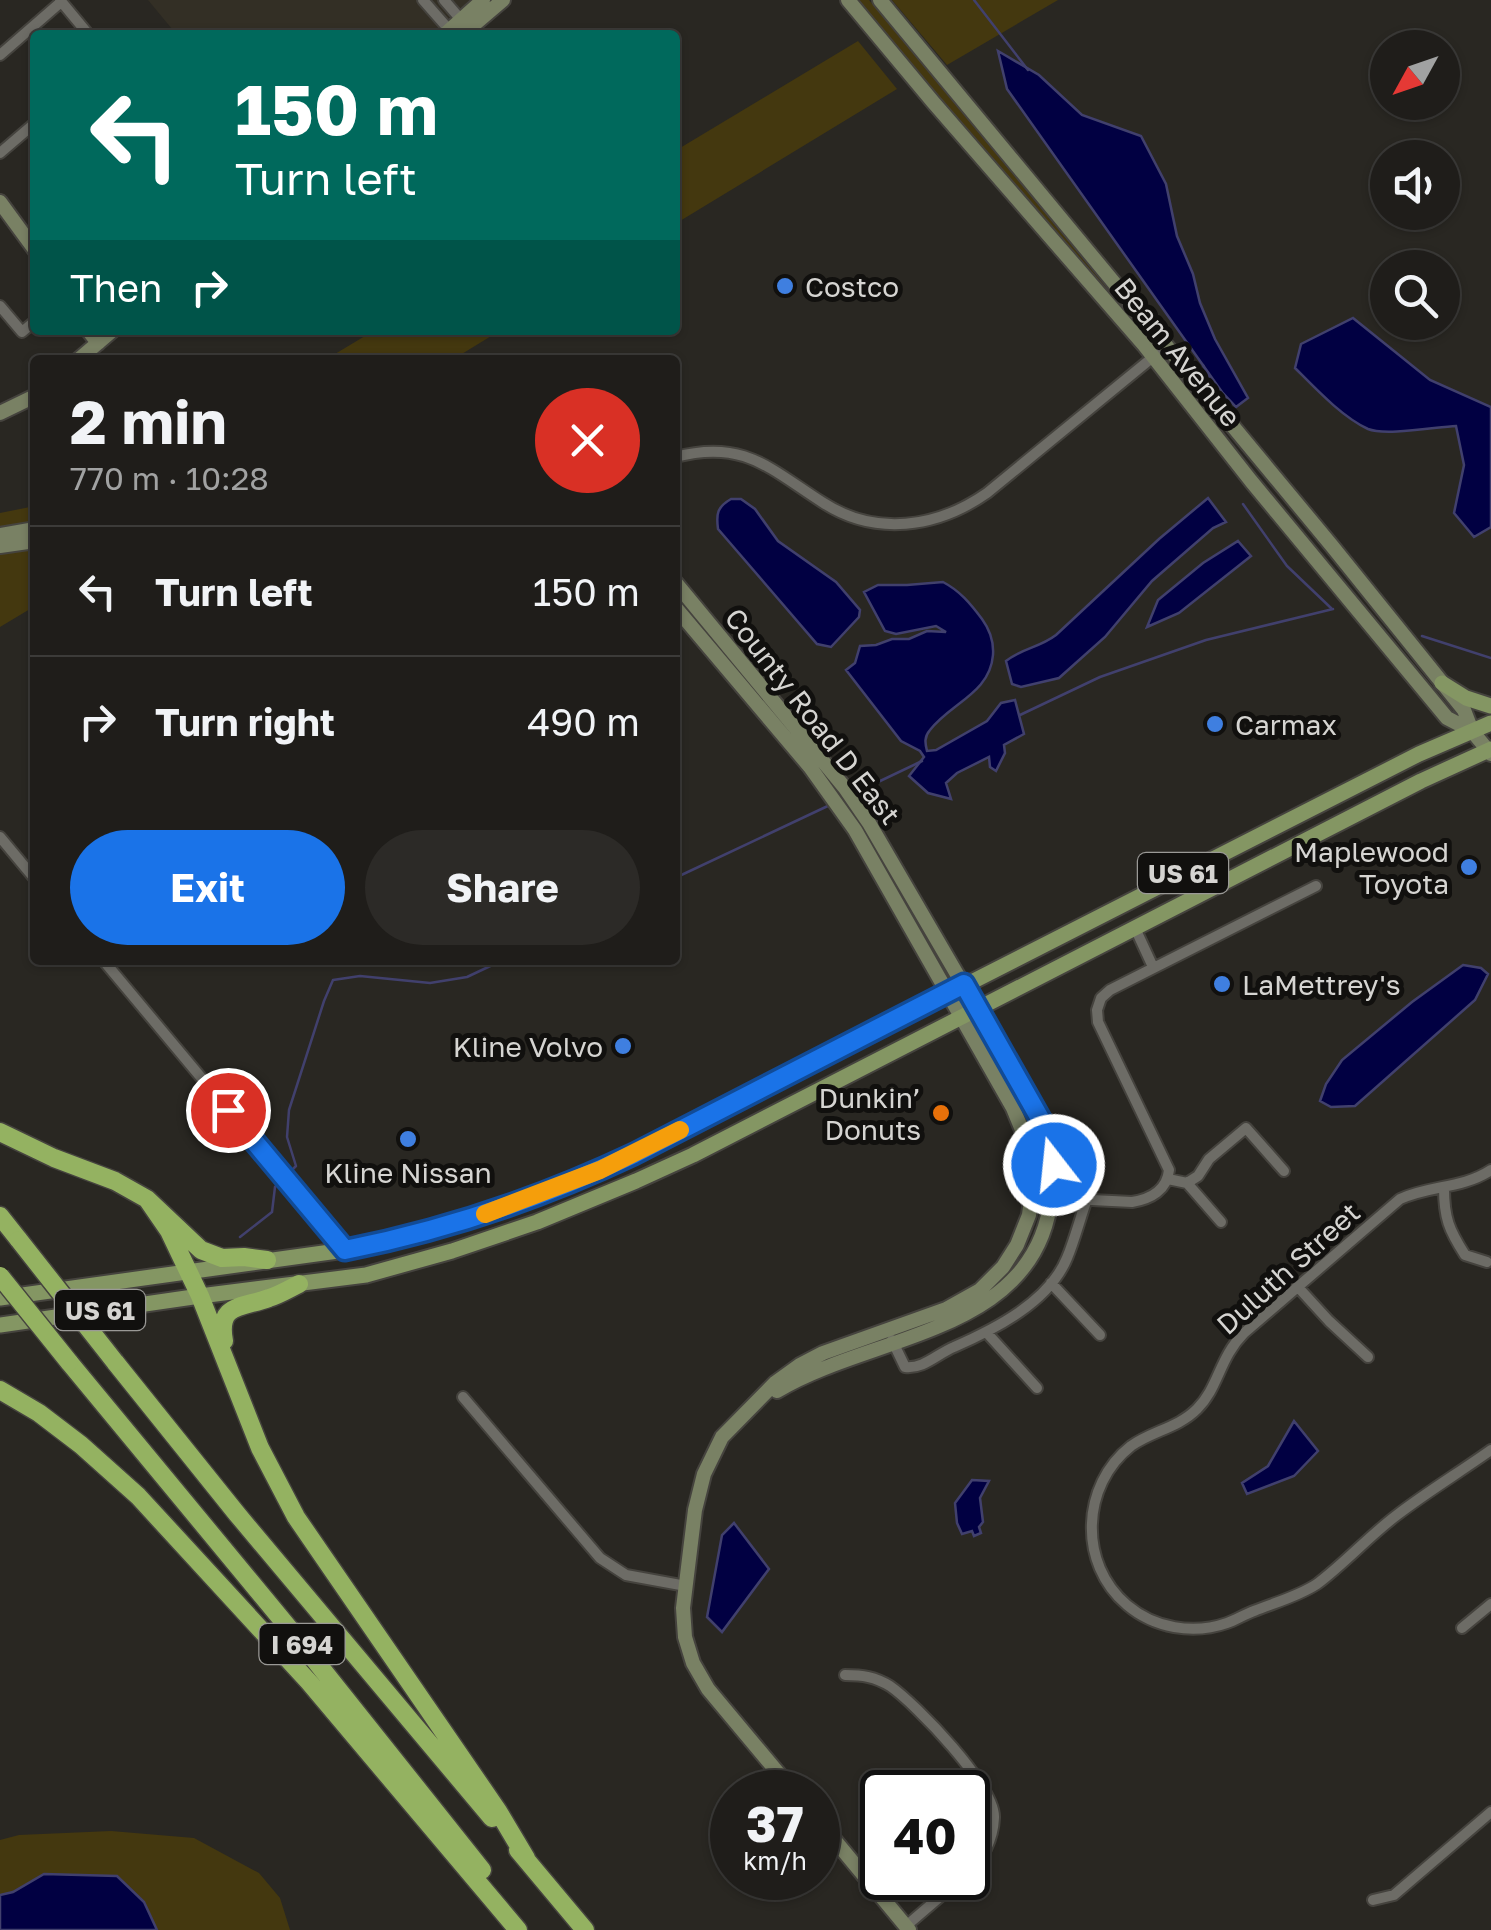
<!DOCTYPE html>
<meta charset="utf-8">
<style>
body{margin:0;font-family:"Golos Text",sans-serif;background:#2c2a27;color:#f1f3f6;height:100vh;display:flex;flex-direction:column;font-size:38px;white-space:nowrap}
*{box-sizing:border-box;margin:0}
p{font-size:32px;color:#a1a2a2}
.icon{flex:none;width:55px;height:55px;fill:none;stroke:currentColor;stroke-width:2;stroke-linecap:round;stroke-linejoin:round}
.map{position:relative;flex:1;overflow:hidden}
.sheet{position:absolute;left:30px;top:355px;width:650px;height:610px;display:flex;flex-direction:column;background:#1f1d1a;border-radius:10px;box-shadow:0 2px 8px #0004,0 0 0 2px #3c3b39}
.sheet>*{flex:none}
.guide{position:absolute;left:30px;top:30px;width:650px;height:305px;border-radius:10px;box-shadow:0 2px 8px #0004,0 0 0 2px #3c3b39;background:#00695c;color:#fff;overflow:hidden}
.needle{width:65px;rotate:230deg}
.buttons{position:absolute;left:1370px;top:30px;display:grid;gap:20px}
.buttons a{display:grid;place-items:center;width:90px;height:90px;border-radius:50%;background:#1f1d1a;box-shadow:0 2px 8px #0004,0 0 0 2px #3c3b39;font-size:50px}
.speed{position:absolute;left:710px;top:1770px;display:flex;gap:20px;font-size:50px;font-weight:700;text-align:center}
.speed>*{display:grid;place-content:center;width:130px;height:130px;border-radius:50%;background:#1f1d1a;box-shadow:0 2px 8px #0004,0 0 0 2px #3c3b39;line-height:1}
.speed small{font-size:25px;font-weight:400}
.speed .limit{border:5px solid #111;border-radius:15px;background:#fff;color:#111}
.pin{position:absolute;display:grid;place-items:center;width:85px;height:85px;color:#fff;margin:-42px;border:5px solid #fff;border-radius:50%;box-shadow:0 2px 10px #0007}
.me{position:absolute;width:110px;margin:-55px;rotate:344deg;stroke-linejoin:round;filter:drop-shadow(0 0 8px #0008)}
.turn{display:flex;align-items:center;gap:35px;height:210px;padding:0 40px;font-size:45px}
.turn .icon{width:130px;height:130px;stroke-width:2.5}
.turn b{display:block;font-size:70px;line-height:85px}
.then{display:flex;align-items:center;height:95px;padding:0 40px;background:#0003;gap:20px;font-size:38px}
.round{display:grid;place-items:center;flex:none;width:105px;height:105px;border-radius:52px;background:#2c2a27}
.summary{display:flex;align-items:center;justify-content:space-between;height:170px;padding:0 40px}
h1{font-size:60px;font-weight:700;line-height:75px}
.button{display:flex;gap:20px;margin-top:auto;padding:20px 40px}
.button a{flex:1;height:115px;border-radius:60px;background:#1a73e8;color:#fff;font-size:40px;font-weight:700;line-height:115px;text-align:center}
.button a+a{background:#2c2a27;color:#f1f3f6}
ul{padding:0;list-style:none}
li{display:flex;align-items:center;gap:30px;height:130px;padding:0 40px;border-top:2px solid #3c3b39}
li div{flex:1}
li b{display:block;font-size:38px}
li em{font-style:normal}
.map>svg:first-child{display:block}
.built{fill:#332f25}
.green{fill:#44380f}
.water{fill:#010042;stroke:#41406d;stroke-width:2.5}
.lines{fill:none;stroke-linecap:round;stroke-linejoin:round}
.stream{stroke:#41406d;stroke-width:2.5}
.street-casing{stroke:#45433e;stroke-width:14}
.secondary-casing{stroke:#45433e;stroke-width:18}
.primary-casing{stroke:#45433e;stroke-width:19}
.highway-casing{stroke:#45433e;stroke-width:21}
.street{stroke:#6d6c66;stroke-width:10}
.secondary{stroke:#798164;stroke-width:14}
.primary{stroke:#849663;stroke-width:15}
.highway{stroke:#94b261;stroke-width:18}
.highway-bridge-casing{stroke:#45433e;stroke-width:21;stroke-linecap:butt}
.highway-bridge{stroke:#94b261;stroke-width:18}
.route-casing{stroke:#114b97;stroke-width:25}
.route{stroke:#1a73e8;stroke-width:18}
.slow{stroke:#f59e0b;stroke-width:18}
.shop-dot{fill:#3f7fe0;stroke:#11100e;stroke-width:4}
.food-dot{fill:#e8710a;stroke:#11100e;stroke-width:4}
.labels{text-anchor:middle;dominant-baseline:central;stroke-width:10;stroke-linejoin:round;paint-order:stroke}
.shield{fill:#11100e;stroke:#9a9996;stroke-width:2.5}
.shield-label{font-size:25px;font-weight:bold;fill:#d5d4d1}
.poi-label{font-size:28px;fill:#d5d4d1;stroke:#11100e;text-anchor:start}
.street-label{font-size:28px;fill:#d5d4d1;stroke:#11100e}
</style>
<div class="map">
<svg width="1491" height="1930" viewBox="0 0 1491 1930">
<rect width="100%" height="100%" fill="#292722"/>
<path class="built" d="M148,0H470L430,35H177Z"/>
<path class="green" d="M853,0H869L1124,309L1137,328L1135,330L988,152L947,111Z
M892,0H1058L947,65Z
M858,41L897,89L675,224V151Z
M375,330H501L452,360H325Z
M35,506V606L0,627V513Z
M111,1831L194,1838L259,1873L280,1898L290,1930H157L144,1902L44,1874L13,1892L0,1895V1840L19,1835Z"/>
<path class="water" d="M998,51L1039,75L1082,115L1141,136L1166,184L1177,236L1193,274L1200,303L1215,339L1248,398L1236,407L1222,392L1007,89Z
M1353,318L1430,380L1491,407V527L1474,537L1454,513L1464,465L1456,426C1436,427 1385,436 1368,429C1342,417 1315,388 1295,368L1301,344Z
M1208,498L1226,522L1213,528L1152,581L1105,637L1059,678L1021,687L1012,684L1006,661C1022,648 1039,648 1056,635L1159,539Z
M731,499H741L755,509L778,541L836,582L860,610L859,617L831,647L817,644L718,529C716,514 717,507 731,499Z
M1238,541L1251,556L1179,613L1147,627L1158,600L1203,563Z
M943,582C960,591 970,603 982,619C990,630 994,641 993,655C990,693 951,703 930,730C924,737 925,743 927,751L936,750L987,721L1001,703L1015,700L1024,734L1004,745L1005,753L996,771L990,767L989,757L957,773L946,783L951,799L928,793L909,776L924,757L920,751L901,741L846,670L855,663L860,646L876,645L892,639H909L927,631L946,632L936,626L896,634L885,631L864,592L878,585H907Z
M1463,965L1481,968L1488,974L1475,1000L1355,1106L1331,1107L1320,1101L1326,1084L1342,1060L1412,1002Z
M1294,1421L1318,1451L1294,1476L1247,1494L1242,1483L1268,1466Z
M972,1480L989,1481L980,1498L983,1522L979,1527L981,1533L974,1536L972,1531L962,1534L957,1523L955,1503Z
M734,1523L769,1569L722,1632L707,1617L722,1535Z
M44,1874L117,1876L144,1902L157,1930H0V1895L13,1892Z"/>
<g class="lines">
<path class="stream" d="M974,0L1028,70
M1203,365L1216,392
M1243,504L1287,566L1331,608
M1422,636L1491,658
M1020,715L1100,677L1206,640L1333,609
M857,792L922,761
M675,878L832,804
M287,1175L296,1166L287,1137L289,1110L324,1001L333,980L360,976L430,983L467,977L503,960
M240,1237L272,1212L275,1187L281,1181"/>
<defs>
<path id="street" d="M60,0L89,35
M423,0L452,33
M444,0L463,22
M143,35H154
M0,55L61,2
M0,153L35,123
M0,306L22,332L35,321
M675,457C743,439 769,468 822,502C875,537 937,528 987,493L1158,353
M0,837L35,879
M1135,928L1153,967
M103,960L345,1250
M1491,1170C1462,1189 1430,1185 1400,1199L1244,1333C1219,1358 1219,1387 1197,1409C1178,1428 1152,1431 1131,1446C1081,1485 1078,1564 1127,1605C1154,1628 1193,1635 1227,1623C1236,1620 1245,1614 1254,1611C1276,1602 1297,1597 1317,1584C1345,1563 1369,1536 1397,1515C1427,1492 1460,1472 1491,1450
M1168,1179L1187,1183L1198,1176L1209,1159L1246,1128L1284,1171
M1187,1183L1221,1222
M1444,1188C1444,1218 1449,1230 1465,1255L1487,1262
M1032,1197L1132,1202C1151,1199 1167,1190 1169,1170L1098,1022L1097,1010L1101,998L1110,990L1316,886
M1051,1283L1100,1335
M1297,1286L1329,1321L1368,1357
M987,1333L1037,1388
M892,1340L905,1367C924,1369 937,1354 954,1347C995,1329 1049,1302 1067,1258C1075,1239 1080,1218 1087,1199
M463,1397L600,1558L626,1575L686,1586
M1462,1628L1491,1604
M845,1675C863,1675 875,1677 890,1686C916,1704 996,1787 994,1818C993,1839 983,1860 968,1873
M1373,1900L1394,1895L1491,1812
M906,1926L962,1878"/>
<path id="secondary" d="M848,0L933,102L1144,345L1251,481L1447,718L1472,731
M880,0L1332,546L1464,710L1472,731L1491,754
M444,35L483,0
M462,35L503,0
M0,202L35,250
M88,330L98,343
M78,360L113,330
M0,413L35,396
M0,535L35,529
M0,546L35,541
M675,582L845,788L869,823L1043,1122C1054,1147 1053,1170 1051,1197C1037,1334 871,1334 777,1391
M675,607L810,767L855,830L1013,1108L1029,1147L1033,1184L1029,1215L1017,1245L1003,1267L980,1290L946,1309L823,1353L800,1365L775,1383L722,1437L704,1474L695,1510L683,1608L685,1637L693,1663L708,1689L794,1792
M818,1820L909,1930"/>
<path id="primary" d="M1442,683L1466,698L1491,706
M0,1298L345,1250L420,1233L511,1206L564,1185L634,1154L1419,754L1491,723
M0,1325L200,1296L366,1275L452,1251L537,1222L636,1181L693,1155L1421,781L1491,749"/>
<path id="highway" d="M0,1132L54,1158L115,1181L147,1199L201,1250L222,1258L244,1257L267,1260
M147,1199L169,1231L200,1296L260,1448L296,1517L498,1811L526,1858
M0,1216L19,1240
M224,1341C217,1303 242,1308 269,1298C279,1295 289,1289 299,1284
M69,1362L302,1644L482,1870
M115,1362L237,1514L492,1818
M0,1390L39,1413L81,1445L138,1496L309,1682L518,1930
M518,1850L585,1930"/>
</defs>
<use href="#street" class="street-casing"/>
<use href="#secondary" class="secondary-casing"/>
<use href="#primary" class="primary-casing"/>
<use href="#highway" class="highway-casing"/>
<use href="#street" class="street"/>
<use href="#secondary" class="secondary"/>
<use href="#primary" class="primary"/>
<use href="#highway" class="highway"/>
<defs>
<path id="highway-bridge" d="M19,1240L115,1362
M0,1276L69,1362"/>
</defs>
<use href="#highway-bridge" class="highway-bridge-casing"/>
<use href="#highway-bridge" class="highway-bridge"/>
</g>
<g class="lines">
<defs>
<path id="route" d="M228,1110L345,1250C446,1230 541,1198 634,1154L964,984L1042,1122L1048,1134L1054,1165"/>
</defs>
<use href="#route" class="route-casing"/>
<use href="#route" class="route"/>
<path class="slow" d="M485,1214L600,1170L680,1130"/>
</g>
<g class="shop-dot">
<circle cx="785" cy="286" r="10"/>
<circle cx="1215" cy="724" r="10"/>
<circle cx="1469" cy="867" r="10"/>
<circle cx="1222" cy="984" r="10"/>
<circle cx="623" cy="1046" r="10"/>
<circle cx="408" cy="1139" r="10"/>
</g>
<circle class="food-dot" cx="941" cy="1113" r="10"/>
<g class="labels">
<g class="shield">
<rect x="1138" y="853" width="90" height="40" rx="8"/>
<rect x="55" y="1290" width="90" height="40" rx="8"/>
<rect x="259.5" y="1624" width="85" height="40" rx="8"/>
</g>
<g class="shield-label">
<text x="1183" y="873">US 61</text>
<text x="100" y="1310">US 61</text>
<text x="302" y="1644">I 694</text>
</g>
<g class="poi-label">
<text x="805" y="286">Costco</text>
<text x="1235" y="724">Carmax</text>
<text x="1449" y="851" text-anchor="end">Maplewood<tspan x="1449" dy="32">Toyota</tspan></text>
<text x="1242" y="984">LaMettrey's</text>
<text x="603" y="1046" text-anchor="end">Kline Volvo</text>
<text x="921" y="1097" text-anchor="end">Dunkin’<tspan x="921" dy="32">Donuts</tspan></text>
<text x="408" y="1172" text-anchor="middle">Kline Nissan</text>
</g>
<g class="street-label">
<text transform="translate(1178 352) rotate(51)">Beam Avenue</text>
<text transform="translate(813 716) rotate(52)">County Road D East</text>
<text transform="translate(1288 1268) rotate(-42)">Duluth Street</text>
</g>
</g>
</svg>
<div class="buttons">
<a><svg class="needle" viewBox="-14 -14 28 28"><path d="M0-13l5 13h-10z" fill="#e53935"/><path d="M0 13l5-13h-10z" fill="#a1a2a2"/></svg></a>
<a><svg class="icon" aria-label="sound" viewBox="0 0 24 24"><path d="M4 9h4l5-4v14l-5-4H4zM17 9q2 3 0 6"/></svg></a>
<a><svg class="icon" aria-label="search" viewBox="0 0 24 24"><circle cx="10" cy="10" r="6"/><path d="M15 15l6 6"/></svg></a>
</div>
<div class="speed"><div>37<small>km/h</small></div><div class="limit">40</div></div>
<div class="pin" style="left:228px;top:1110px;background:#d93025"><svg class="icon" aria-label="arrive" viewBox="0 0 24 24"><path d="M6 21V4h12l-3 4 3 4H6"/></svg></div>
<svg class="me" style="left:1054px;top:1165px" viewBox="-20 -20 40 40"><circle r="17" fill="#1a73e8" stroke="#fff" stroke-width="3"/><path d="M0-11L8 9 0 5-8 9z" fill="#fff"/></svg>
<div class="guide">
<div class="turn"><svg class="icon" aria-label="left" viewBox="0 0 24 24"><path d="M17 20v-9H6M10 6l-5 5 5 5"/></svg><div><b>150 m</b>Turn left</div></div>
<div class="then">Then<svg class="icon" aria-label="right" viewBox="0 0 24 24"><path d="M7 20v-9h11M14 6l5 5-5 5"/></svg></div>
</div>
<section class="sheet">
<div class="summary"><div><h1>2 min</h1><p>770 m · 10:28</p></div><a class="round" style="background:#d93025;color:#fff"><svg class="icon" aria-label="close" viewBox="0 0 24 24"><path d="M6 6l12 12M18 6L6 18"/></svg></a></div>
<ul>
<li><svg class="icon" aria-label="left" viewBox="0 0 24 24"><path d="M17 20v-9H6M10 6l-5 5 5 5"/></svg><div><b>Turn left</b></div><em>150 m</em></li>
<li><svg class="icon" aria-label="right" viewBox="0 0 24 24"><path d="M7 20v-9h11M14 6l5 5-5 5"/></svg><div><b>Turn right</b></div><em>490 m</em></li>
</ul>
<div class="button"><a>Exit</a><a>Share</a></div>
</section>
</div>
